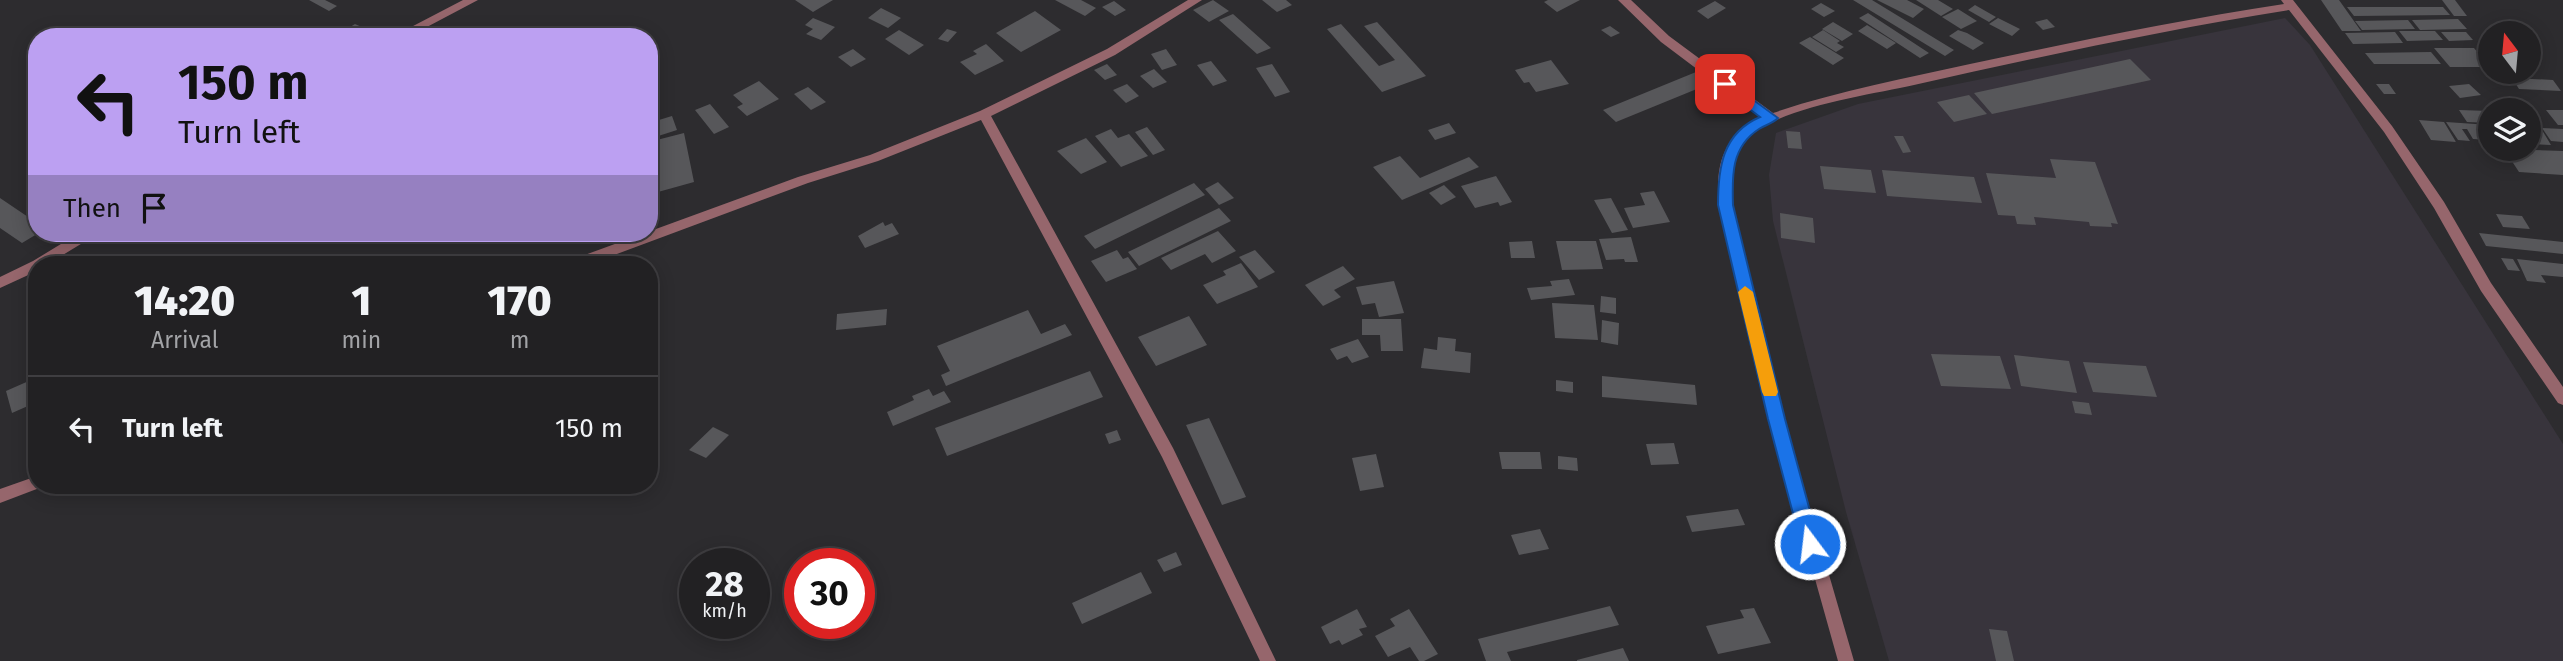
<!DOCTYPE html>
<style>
body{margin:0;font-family:"Fira Sans",sans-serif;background:#2a292b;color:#f1f3f6;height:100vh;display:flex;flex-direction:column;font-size:26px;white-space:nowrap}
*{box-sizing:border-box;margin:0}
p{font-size:23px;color:#a2a3a6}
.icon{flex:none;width:38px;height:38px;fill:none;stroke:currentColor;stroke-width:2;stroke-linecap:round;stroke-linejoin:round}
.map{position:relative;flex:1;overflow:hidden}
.side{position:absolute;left:28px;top:256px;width:630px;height:238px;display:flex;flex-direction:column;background:#222123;border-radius:28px;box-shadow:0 4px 18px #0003,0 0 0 2px #3f3e41}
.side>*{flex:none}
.hud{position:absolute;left:28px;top:28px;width:630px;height:214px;border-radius:28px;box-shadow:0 4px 18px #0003,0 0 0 2px #3f3e41;background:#bca0f2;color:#111;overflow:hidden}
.needle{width:46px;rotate:344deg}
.controls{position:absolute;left:2478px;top:21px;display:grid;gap:14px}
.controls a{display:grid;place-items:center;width:63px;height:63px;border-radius:50%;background:#222123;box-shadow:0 4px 18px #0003,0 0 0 2px #3f3e41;font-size:35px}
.speed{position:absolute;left:679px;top:548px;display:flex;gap:14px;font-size:35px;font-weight:700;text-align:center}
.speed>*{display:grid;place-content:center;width:91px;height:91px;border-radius:50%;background:#222123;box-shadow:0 4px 18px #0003,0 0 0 2px #3f3e41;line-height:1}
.speed small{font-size:18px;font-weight:400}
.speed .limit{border:10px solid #d22;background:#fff;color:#111}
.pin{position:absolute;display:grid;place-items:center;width:60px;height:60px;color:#fff;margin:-30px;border-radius:14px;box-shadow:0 4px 10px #0006}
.me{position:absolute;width:77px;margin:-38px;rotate:345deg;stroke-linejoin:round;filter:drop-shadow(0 0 5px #0008)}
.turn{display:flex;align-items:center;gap:24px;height:147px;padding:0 35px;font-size:32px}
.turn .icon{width:91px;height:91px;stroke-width:2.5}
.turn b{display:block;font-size:49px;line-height:60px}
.then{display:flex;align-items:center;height:66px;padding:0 35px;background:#0003;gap:14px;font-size:26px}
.eta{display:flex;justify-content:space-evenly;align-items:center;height:119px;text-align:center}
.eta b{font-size:42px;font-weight:800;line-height:49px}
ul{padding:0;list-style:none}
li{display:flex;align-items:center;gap:21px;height:105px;padding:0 35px;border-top:2px solid #3f3e41}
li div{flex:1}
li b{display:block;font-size:26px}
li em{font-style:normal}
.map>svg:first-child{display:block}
.built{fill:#38343c}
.building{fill:#57575a}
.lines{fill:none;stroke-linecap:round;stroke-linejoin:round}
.minor{fill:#96666c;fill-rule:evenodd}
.route{fill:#1a73e8;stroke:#114b97;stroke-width:2}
.slow{fill:#f59e0b}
</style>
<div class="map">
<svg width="2563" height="661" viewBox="0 0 2563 661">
<rect width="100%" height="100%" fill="#2d2c2f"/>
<path class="built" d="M2285,18L2310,45L2563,444V661H1889L1846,512L1773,221L1769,175L1776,133L1858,104Z"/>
<path class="building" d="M309,0H325L337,6L329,11Z
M795,0H833L813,12Z
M1055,0H1081L1096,8L1085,16Z
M1213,0L1229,11L1209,22L1193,10Z
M1262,0H1286L1292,5L1277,12Z
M1548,0H1580L1557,12L1544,2Z
M1853,0H1872L1954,50L1945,56Z
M1877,0H1907L1924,9L1913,18Z
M1916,0H1938L1953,9L1941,16Z
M2321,0H2339L2361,31H2342Z
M2442,0H2455L2467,16H2454Z
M1114,1L1126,10L1115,16L1102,7Z
M1715,1L1726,8L1708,19L1697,11Z
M1821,3L1835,11L1824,17L1811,9Z
M1975,5L1996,17L1989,22L1968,10Z
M2347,7H2443L2450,15L2354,16Z
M881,8L901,18L888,28L868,18Z
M1958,9L1977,21L1961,29L1942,17Z
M1035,11L1061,30L1021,52L996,33Z
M1868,13L1929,53L1920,58L1859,18Z
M1233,14L1271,48L1257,54L1219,20Z
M813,18L835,27L821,40L806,34L813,29L805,25Z
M1998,18L2020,29L2012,36L1989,24Z
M2047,19L2055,27L2043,30L2035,22Z
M2458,19L2467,29L2420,30L2412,20Z
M2408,20L2415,29L2362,30L2355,21Z
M1377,22L1426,76L1382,92L1327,29L1341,24L1379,66L1395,60L1364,26Z
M1833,22L1853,34L1842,41L1822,29Z
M355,24L364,28L350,36L342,32Z
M1867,25L1896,43L1887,49L1858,31Z
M1610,26L1620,33L1611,37L1601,30Z
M947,29L957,32L948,42L938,39Z
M899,30L924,45L909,55L885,39Z
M1823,30L1840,41L1837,43L1844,47L1836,52L1812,37Z
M1958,30L1967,33L1984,43L1973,50L1949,36Z
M2399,31H2435L2443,40L2407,41Z
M2395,32L2403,43L2353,44L2345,33Z
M2441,32H2466L2473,40L2449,41Z
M1810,37L1844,58L1833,65L1799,43Z
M986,44L1004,61L975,75L960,62L977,54L973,51Z
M2434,48H2474L2490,67H2450Z
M853,49L866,59L851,67L838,57Z
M1166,49L1177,65L1162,70L1151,54Z
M2431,52L2441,64H2374L2365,53Z
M2130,59L2151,80L1992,114L1974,93Z
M1551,60L1569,84L1536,92L1529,82L1524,83L1515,70Z
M1211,61L1227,81L1213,86L1197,65Z
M1107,64L1117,75L1105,80L1094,70Z
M1272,64L1290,92L1275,97L1256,68Z
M1154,69L1167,82L1153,88L1140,76Z
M1696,72L1709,84L1616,122L1603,110Z
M2512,78L2553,80L2561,91L2519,89Z
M759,81L779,99L747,116L737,107L743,104L733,95Z
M1127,84L1139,96L1126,103L1113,90Z
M2376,84H2389L2396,94H2384Z
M2469,84L2481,95L2460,98L2449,86Z
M808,87L826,102L811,110L794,94Z
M1969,95L1987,114L1954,122L1937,102Z
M710,104L729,127L714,134L695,110Z
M2459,110L2490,111V123L2467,122Z
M2546,110H2563V125H2558Z
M672,116L677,130L649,139V123Z
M2419,120L2444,122L2456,142L2431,140Z
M2446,122L2490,125V140L2473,139L2467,129H2462L2470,141L2458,140Z
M1449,123L1456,133L1435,140L1428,130Z
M1147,127L1165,150L1153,155L1135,132Z
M2542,128L2563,129V142L2551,141Z
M1111,129L1118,138L1129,134L1148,156L1121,167L1095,136Z
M2529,129L2542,130L2551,145L2529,144Z
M1786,131L1800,132L1802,149L1788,148Z
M684,133L694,182L658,192L649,142Z
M1894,136H1903L1911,152L1903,153Z
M1086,138L1107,162L1081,174L1057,151Z
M2504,149L2563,151V175L2519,172Z
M1400,156L1420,178L1469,157L1479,167L1402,200L1373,167Z
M2050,159L2095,162L2118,224L2111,223L2112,227L2090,226L2089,222L2034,217L2036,225L2017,224L2015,216L1998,215L1986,173L2056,178Z
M1820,166L1871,170L1876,193L1824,189Z
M1882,170L1974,177L1982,203L1887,196Z
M1496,176L1512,202L1500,206L1498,202L1475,208L1461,186Z
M1218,182L1234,198L1219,205L1205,189Z
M1194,183L1205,195L1095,249L1084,236Z
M1444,185L1456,197L1441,205L1429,193Z
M1654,191L1670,222L1633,228L1624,208L1645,205L1640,193Z
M0,198L37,223V234L22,243L0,228Z
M1611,198L1628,230L1612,233L1594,200Z
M1219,208L1231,221L1139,266L1128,252Z
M1780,213L1813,218L1815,243L1781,238Z
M2496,214L2522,216L2530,229L2503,227Z
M883,222L885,226L892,223L899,234L865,248L858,236Z
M1218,231L1236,251L1212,263L1205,254L1171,270L1161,258Z
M2479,233L2563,242V254L2486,246Z
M1631,237L1638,262H1625L1624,259L1606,260L1599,239Z
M1532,241L1535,258H1511L1509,242Z
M1556,241H1596L1603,269L1562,270Z
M1117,250L1123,259L1128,257L1137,269L1106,282L1091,261Z
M1255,250L1275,272L1259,280L1239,257Z
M2501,258L2513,259L2520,271L2508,270Z
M2517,259L2563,264V277L2541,275L2546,283L2527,281Z
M1241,263L1258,287L1217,304L1203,285L1226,275L1223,271Z
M1343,266L1355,279L1334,290L1341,297L1323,306L1305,285Z
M1569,279L1575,295L1531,300L1527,288L1552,286L1550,281Z
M1394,281L1404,313L1379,317L1375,303L1362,305L1356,287Z
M1601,296L1616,298V314L1600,312Z
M1552,303L1594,305L1598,340L1555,338Z
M887,309L886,325L836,330L837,314Z
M1028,310L1041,334L1065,324L1072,335L946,386L941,375L950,371L937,346Z
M1189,316L1207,345L1156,366L1138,337Z
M1362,319H1401L1403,351H1381L1380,335H1362Z
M1602,320L1619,323L1618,345L1601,342Z
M1438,337L1456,339L1455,351L1471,353L1470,373L1421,368L1424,348L1437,350Z
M1358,339L1369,357L1352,363L1347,356L1337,360L1330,349Z
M1931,354L2000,356L2011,389L1941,386Z
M2014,355L2069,361L2077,393L2021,386Z
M2083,362L2146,366L2157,397L2093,392Z
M1090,371L1103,397L947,456L935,428Z
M1602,376L1695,385L1697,405L1602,397Z
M31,380L37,402L12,413L6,391Z
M1556,380L1573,382V393L1556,391Z
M929,389L933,396L944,391L951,402L893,426L887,412L914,400L912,396Z
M2072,401L2089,403L2092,415L2075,413Z
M1209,418L1246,497L1222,505L1186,425Z
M713,427L729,435L706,458L689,450Z
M1117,430L1121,440L1109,444L1105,434Z
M1674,443L1679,464L1651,465L1646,444Z
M1499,452H1540L1542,469H1502Z
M1376,454L1384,487L1360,491L1352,458Z
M1558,456L1577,458L1578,471L1558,469Z
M1738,509L1745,525L1692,532L1686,516Z
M1540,529L1549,549L1519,555L1511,535Z
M1176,552L1182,565L1164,572L1157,560Z
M1141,572L1152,593L1082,624L1072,603Z
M695,599V622L692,624L680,610Z
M1610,606L1619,625L1507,652L1511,661H1486L1478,639Z
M1754,608L1771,643L1718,654L1706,626L1744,618L1740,610Z
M1357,609L1367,627L1359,629L1363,635L1342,645L1339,640L1330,644L1321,627Z
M1409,609L1438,654L1424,661H1419L1410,647L1388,657L1375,636L1395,626L1390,619Z
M1989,629L2007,631L2014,661H1996Z
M1623,648L1629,661H1577V660Z"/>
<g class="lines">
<path class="minor" d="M463,0H478L408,37H392Z
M1188,0H1202L1115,55L991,116L1173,448L1276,661H1260L1162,457L981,120L878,161L808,183L590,264H569L571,260L798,177L870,155L980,111L1107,49Z
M1618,0H1631L1669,36L1773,113C1837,91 1904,79 1970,64C2074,42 2178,20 2284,4L2281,0H2293L2392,126L2444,202L2491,283L2563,387V405L2558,403L2481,291L2434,208L2384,132L2289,10C2163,30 2038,57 1914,85C1869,95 1782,107 1748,137C1728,154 1730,184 1732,207L1792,447L1854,661H1838L1778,447L1719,207C1715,165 1722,136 1762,118L1661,42Z
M79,233H96L94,236L48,264H37V271L0,288V277L33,261Z
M37,476V485H43L42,487L0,503V489Z"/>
</g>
<path class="route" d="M1725,79L1778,118C1772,124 1765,125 1759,129C1731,147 1732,176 1733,205L1785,419L1819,544L1817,549L1810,552L1804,549L1801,544L1768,419L1718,205C1718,169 1722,133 1760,117L1720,87L1718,84Z"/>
<path class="slow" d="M1745,286L1753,292L1778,392L1776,396H1764L1762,392L1738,292Z"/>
</svg>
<div class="controls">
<a><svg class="needle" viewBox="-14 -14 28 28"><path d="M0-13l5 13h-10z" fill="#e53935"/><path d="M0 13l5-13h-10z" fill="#a2a3a6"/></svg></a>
<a><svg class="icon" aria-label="layers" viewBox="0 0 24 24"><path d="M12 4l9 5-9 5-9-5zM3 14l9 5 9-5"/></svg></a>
</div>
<div class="speed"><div>28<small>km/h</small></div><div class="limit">30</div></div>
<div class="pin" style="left:1725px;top:84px;background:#d93025"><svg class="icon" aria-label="arrive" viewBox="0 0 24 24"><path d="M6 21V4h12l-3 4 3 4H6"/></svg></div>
<svg class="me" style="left:1810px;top:544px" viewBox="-20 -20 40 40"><circle r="17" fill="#1a73e8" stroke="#fff" stroke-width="3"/><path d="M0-11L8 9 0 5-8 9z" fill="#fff"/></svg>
<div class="hud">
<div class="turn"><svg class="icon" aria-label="left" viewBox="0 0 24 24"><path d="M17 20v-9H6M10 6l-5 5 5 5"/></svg><div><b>150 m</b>Turn left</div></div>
<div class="then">Then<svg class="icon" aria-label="arrive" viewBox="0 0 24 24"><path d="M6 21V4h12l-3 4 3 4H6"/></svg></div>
</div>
<section class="side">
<div class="eta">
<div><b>14:20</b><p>Arrival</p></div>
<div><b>1</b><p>min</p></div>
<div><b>170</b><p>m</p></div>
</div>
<ul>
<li><svg class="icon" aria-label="left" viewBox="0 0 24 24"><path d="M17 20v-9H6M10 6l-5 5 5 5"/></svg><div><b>Turn left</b></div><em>150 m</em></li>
</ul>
</section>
</div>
